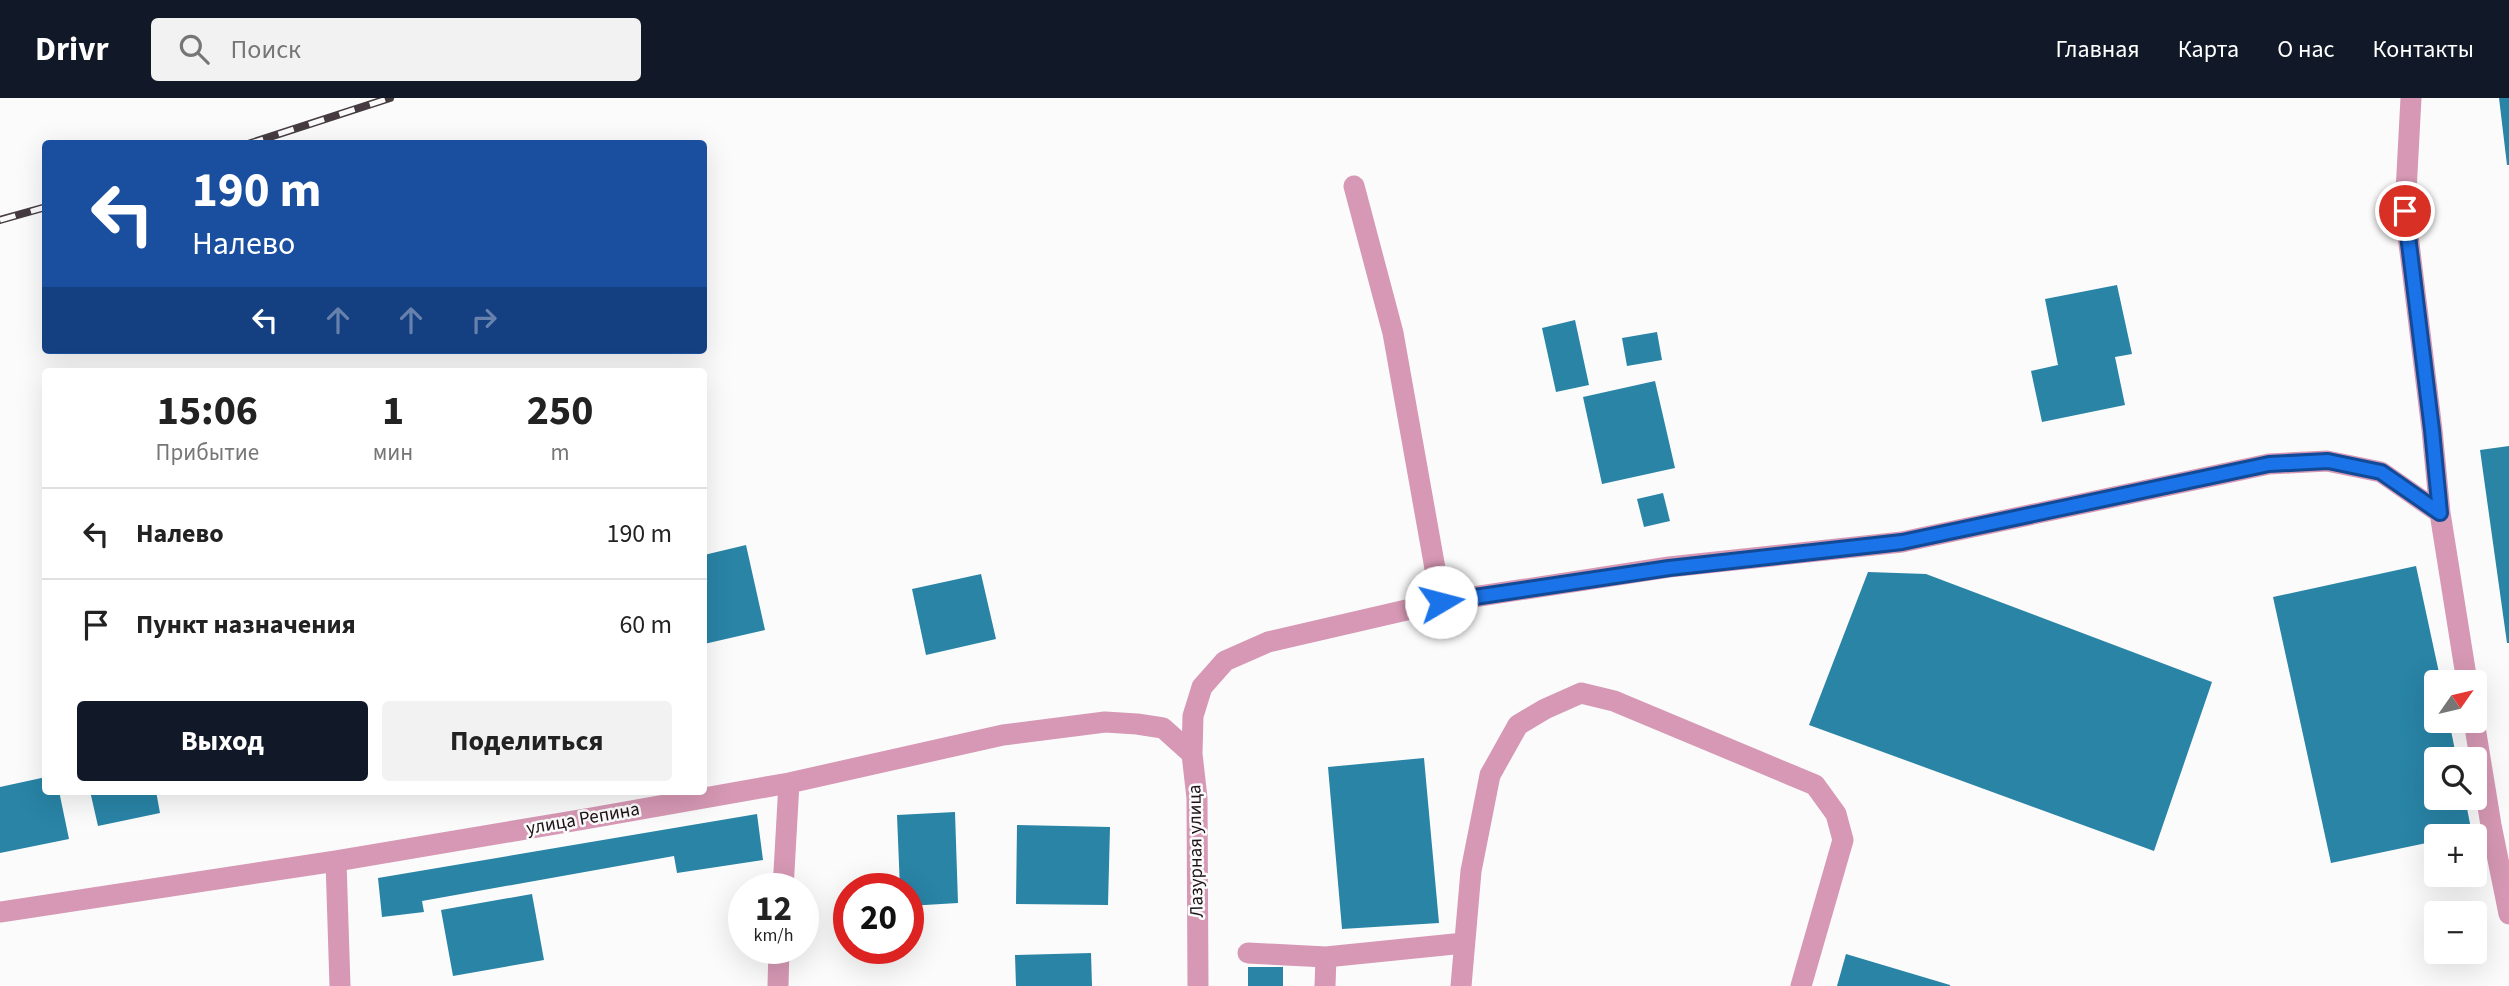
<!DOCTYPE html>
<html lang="ru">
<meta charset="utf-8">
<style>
body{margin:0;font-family:"Source Sans 3",sans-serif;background:#f2f2f2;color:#222;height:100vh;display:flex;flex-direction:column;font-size:26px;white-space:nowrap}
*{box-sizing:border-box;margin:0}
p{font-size:23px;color:#767676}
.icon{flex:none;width:38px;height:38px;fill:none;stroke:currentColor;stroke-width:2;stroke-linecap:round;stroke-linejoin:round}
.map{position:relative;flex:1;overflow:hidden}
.details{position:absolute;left:42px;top:270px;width:665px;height:427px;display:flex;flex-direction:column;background:#fff;border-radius:7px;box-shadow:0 7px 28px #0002}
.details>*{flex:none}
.hud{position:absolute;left:42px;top:42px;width:665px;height:214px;border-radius:7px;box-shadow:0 7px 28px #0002;background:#1a4fa0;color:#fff;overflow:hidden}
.needle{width:46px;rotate:56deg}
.buttons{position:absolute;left:2424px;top:572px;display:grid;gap:14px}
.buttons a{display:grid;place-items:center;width:63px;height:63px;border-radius:7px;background:#fff;box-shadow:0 7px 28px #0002;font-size:35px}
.speed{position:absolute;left:728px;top:775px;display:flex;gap:14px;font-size:35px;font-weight:700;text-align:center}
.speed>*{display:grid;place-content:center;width:91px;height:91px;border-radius:50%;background:#fff;box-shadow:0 7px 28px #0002;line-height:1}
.speed small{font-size:18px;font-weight:400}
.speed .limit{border:10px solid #d22;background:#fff;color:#111}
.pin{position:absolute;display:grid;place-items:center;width:60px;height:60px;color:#fff;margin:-30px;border:4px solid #fff;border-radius:50%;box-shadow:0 2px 7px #0007}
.me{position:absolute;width:77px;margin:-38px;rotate:82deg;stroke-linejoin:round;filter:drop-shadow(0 0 5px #0008)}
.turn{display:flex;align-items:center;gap:24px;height:147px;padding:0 35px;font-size:32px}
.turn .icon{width:91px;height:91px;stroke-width:2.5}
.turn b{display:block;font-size:49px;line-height:60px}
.lanes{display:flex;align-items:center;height:66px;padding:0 35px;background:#0003;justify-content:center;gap:35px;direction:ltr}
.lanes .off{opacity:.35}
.eta{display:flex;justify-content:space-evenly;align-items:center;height:119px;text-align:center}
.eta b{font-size:42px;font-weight:700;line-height:49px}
.cta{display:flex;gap:14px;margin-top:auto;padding:14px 35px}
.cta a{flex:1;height:80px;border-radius:7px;background:#111827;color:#fff;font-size:28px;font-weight:700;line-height:80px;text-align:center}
.cta a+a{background:#f2f2f2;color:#222}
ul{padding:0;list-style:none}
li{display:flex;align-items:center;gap:21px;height:91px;padding:0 35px;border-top:2px solid #e0e0e0}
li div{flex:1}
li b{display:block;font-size:26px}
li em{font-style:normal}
header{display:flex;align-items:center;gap:42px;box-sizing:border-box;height:98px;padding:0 35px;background:#111827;color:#fff}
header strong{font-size:33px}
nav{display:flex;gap:38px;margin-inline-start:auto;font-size:24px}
.search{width:490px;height:63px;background:#f2f2f2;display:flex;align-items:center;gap:18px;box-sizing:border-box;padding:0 24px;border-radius:7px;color:#767676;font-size:26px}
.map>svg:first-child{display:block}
.building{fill:#2984a6}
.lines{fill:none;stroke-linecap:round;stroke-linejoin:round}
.minor{stroke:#d698b4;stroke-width:21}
.rail-casing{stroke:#453b40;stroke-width:8}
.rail{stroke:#fbfbfb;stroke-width:5;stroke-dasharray:16;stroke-linecap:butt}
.route-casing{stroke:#114b97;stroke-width:18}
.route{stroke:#1a73e8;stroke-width:12}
.labels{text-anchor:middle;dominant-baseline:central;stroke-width:5;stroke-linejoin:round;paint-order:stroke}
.street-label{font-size:19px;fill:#1e1218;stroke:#fbfbfb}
</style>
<header>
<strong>Drivr</strong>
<div class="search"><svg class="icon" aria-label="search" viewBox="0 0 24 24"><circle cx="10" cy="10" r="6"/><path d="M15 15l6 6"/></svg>Поиск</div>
<nav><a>Главная</a><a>Карта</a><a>О нас</a><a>Контакты</a></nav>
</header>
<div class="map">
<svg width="2509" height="888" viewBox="0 0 2509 888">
<rect width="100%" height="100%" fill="#fbfbfb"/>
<path class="building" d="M2499,0H2509V67H2507Z
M2117,187L2132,256L2115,259L2125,307L2042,324L2031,273L2058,267L2045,201Z
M1575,222L1589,287L1556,294L1542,230Z
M1657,234L1662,262L1627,268L1622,240Z
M1655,283L1675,370L1602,386L1583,299Z
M2509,348V545H2507L2480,352Z
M1663,395L1670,423L1644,429L1637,401Z
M746,447L765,532L704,546V457Z
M2416,468L2441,584H2436V623H2449L2457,662H2436V700H2465L2472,736L2458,738H2436V743L2331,765L2273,499Z
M1868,474L1926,476L2212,584L2154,753L1809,627Z
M981,476L996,541L926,557L912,491Z
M1424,660L1439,825L1342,831L1328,669Z
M46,679V693H59L69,741L0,755V689Z
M90,693H156L160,715L98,728Z
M955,714L958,805L908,808V791H900L897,717Z
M757,716L763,762L677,775L674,758L422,803L424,814L382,819L378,780Z
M1017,727L1110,729L1108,807L1016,806Z
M532,796L544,862L453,878L441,812Z
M1091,855L1092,888H1016L1015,857Z
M1846,856L1950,887V888H1837Z
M1248,869H1283V888H1248Z"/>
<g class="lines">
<path class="minor" d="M2411,0L2405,113L2432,332L2440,415
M1354,88L1393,235L1441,504
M2474,623L2491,727L2509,816
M1192,656L1193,618L1202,589L1225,563L1268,544L1441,504L1669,469L1902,444L2269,366L2327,363L2381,374L2440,415L2467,584
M336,763L340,888
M783,791L789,685
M0,814L336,763L591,720L789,685L1003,637L1105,624L1137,626L1163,630L1192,656L1197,700L1198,888
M1248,855L1326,859L1464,845
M778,888L779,850
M1325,888L1326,859
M1461,888L1471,773L1490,677L1518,627L1545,611L1581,595L1614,603L1815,687L1836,716L1843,742L1801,888"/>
<defs>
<path id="rail" d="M248,46L390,0
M0,122L46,109"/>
</defs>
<use href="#rail" class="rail-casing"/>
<use href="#rail" class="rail"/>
</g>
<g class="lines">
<defs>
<path id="route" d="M1441,504L1669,470L1902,444L2269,366L2328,363L2381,374L2440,415L2432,332L2405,113"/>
</defs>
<use href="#route" class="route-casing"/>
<use href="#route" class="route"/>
</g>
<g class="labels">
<g class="street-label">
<text transform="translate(583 721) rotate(-10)">улица Репина</text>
<text transform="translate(1196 753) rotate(-91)">Лазурная улица</text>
</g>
</g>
</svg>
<div class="buttons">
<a><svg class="needle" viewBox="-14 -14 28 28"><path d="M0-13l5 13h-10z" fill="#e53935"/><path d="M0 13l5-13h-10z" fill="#767676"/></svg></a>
<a><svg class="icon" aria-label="search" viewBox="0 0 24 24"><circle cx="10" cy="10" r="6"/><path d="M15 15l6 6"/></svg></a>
<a>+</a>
<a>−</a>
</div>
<div class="speed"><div>12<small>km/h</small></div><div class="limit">20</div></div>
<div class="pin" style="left:2405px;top:113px;background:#d93025"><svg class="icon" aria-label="arrive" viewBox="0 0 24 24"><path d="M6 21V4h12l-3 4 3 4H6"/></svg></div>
<svg class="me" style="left:1441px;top:504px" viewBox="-20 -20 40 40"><circle r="19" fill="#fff"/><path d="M0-13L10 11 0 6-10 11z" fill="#1a73e8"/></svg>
<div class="hud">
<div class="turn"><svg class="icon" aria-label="left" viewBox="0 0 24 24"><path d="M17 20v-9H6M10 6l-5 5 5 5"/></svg><div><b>190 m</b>Налево</div></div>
<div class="lanes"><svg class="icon" aria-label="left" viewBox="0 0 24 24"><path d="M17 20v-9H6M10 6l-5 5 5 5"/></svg><svg class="icon off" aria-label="ahead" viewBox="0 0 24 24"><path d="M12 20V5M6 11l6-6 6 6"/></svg><svg class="icon off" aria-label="ahead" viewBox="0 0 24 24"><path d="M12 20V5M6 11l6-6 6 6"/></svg><svg class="icon off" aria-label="right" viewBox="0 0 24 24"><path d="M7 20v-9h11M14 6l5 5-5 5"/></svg></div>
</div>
<section class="details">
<div class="eta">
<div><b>15:06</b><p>Прибытие</p></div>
<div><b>1</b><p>мин</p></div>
<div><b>250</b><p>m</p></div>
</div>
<ul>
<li><svg class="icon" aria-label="left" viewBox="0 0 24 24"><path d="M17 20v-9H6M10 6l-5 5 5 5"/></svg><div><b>Налево</b></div><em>190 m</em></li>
<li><svg class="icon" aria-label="arrive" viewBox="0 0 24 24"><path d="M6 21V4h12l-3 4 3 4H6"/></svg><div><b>Пункт назначения</b></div><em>60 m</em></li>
</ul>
<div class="cta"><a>Выход</a><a>Поделиться</a></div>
</section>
</div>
